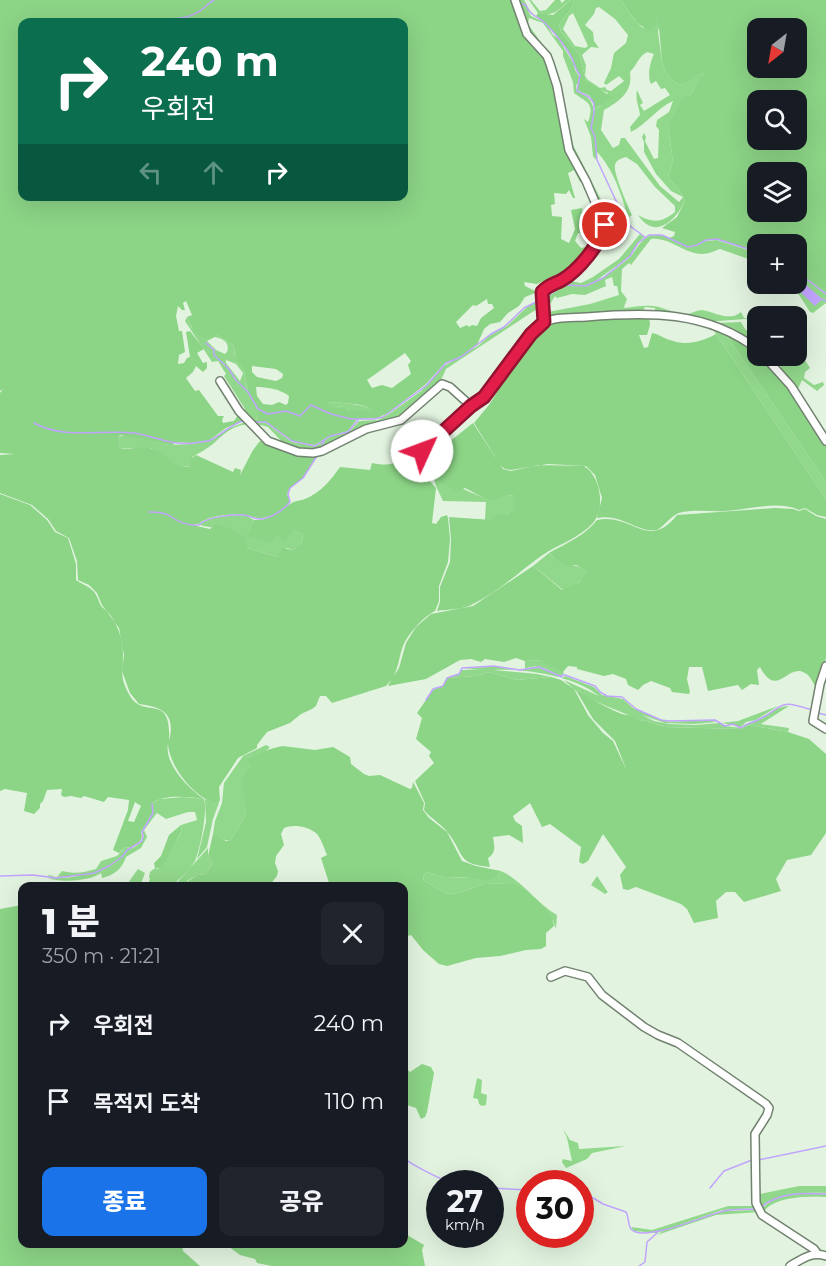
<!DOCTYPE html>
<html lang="ko">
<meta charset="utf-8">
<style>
body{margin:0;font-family:Montserrat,"Noto Sans KR",sans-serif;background:#20242c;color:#f1f3f6;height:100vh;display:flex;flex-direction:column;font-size:22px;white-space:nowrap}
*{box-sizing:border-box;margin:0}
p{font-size:20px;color:#9ea1a6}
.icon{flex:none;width:33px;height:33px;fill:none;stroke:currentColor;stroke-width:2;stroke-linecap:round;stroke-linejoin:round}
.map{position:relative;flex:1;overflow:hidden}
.side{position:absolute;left:18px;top:882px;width:390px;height:366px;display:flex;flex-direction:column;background:#171b24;border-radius:12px;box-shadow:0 6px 24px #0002}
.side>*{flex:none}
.hud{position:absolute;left:18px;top:18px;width:390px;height:183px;border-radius:12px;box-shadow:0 6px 24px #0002;background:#0b6e4f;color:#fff;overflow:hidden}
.needle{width:39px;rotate:211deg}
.fabs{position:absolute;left:747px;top:18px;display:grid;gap:12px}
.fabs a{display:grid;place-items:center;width:60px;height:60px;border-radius:12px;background:#171b24;box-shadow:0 6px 24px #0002;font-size:30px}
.speed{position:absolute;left:426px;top:1170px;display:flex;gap:12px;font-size:30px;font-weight:700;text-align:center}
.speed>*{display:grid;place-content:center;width:78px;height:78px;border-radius:50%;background:#171b24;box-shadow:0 6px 24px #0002;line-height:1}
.speed small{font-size:15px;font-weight:400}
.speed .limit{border:9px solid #d22;background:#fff;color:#111}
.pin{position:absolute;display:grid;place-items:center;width:51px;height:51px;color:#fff;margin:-26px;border:3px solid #fff;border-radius:50%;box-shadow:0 2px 6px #0007}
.me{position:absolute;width:66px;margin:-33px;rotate:47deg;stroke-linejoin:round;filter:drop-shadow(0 0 4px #0008)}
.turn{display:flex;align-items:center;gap:21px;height:126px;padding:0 24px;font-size:27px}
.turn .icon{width:78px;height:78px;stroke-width:2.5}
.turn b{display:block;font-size:42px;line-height:51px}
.lanes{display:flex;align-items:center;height:57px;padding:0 24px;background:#0003;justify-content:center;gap:30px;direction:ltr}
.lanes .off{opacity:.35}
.round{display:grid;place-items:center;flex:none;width:63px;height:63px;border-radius:12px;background:#20242c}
.headline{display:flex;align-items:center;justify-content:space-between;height:102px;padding:0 24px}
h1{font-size:36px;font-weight:800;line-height:45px}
.primary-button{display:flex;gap:12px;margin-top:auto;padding:12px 24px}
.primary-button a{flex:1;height:69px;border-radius:12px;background:#1a73e8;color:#fff;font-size:24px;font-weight:800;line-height:69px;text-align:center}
.primary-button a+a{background:#20242c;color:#f1f3f6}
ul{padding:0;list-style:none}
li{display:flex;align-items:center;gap:18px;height:78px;padding:0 24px}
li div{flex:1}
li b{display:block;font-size:22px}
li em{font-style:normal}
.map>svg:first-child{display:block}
.green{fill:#92d88c;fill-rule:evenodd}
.forest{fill:#8cd486;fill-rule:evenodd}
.water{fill:#c1a4fe}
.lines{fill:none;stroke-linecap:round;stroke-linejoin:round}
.stream{stroke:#c1a4fe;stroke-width:1.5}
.street-casing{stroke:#728270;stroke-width:10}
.street{stroke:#fff;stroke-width:7}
.route-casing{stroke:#92132f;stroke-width:15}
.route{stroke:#e11d48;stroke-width:10}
</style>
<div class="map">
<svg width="826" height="1266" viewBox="0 0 826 1266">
<rect width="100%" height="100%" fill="#e2f4e0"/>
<path class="green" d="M517,0H524L530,11L536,16L528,11L531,16L546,23L553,35L558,38L574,64L575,70L579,76V81L576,86L577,91C588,97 592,99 594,112L595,109L600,106L608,93L595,88L586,81L580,56L561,32L559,24L570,10L574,0H621L632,17L643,28L657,15L660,21L658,32L662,61L667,75L679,85C690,84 694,75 704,72L701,79L668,126L673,162L668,177L681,192L685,201C676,220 655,241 638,215C652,223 662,223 675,212V206L655,187L637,164L626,157C622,158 616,160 615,165C613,173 628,206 632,215L628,218C622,195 613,168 596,151V160L593,156L591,137L584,119L588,122C595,102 587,103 574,93L573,82L563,56V51L543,23L529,18L528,24L552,58L562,89L573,145L614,225C613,250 580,261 570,281L581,283L593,277L619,259L640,234L644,237L638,243L630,256L593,283C606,277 618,267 629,258C638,250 641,234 657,235C667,235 679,243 688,247L706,241L717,240L757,253V262L720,249C714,251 709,254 702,254C684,254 670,237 651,239L631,265L629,263L622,269L621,291L627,299L624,307L625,308C634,307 643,305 653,306C663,307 673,313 684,314C690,315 696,310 702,310C714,312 730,322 741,312L744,318H757L707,322L655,312V308L645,307L643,311L639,312L546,320L544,299L565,285L578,286L563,284L543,298V292L566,279L607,226L573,151L534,38L527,28ZM599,7L615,19L628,35L626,43L614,53L611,68L604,83L606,85L619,76L624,81L611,91L607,90L605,87L600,88L588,80L585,76L586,65L582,55L591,47L599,48L594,41L593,32L585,25L594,14L596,8ZM573,13L588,46L585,48L575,46L563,29L569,16ZM647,52L654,54C650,62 647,76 651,84L656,81L661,89L665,88L670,95L644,111L640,105L643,103L637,90C635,100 639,106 640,115L630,127L631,132C647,124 657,108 673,101L669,112L657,120L656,126L659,130L658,158L654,159L645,141L646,137L644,133L642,137L644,142V152L656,174L671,191L683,197L679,202L660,186L625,138H621L619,145L613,148L601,130L604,110C620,101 633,92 630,72C637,65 638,57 647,52ZM612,277L614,286H617L619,295L590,304L548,312L547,309L555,296L557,298L572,294L585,295L606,286L605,280Z
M529,0H531L540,11L546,10L555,0H560L562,3L565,0H571C557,10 556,17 538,13Z
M797,271L826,294V303L813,313L810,312L794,287L789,284H796Z
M540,300L543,305L446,369L441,380L403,415L364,426L315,452L287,447L268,427L261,425L256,426L254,421L249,420L244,411L245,409L224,376L226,374L218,361L212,362L185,321L187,317L192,328L217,335L233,345L235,355L244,371L248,393L258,410V416L255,422L266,423L292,442L316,446L331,436L349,432L359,421L378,420L389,414L421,391L444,366L478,346L489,336L507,326L529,305ZM215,337C224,339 230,343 227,352L225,354L216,350L207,341ZM226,360L236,364L243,373L240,381L226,363Z
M741,322L745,329L757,341V348L712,323Z
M710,325L719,328L729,339L826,482V499Z
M776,356H783L796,360L799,356L805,360L810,368L805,372L804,378L814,385L823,382L824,385L817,391L802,380L798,389L826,432V437L784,374Z
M338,402C351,405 362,403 374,411H349L343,406L338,408L327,406V403Z
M248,421L252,424C234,424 225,433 213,444C207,449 199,453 192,457L191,467L175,465L151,448H120L118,437L124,435L169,445L192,444L211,440L227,429Z
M429,458C433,463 436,470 440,474C448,482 479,498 491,499C499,500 505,494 514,496V510L505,515L497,516L493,520H485L486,502L443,501L436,486Z
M238,515L247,516L254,520L249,536L293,531L302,534L303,541L293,550L287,548L278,557L247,548L235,530C223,527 212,529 200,525C208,515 225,517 238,515Z
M549,553C565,570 572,561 587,571C582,582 573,586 563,590L533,566Z
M541,660L555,665L562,674L561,676L558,677L562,678L565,676L594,687L602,695L623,699L633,708L662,720L669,722L706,720L717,722L694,724L665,723L642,715L654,721L669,724L695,725L720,723L725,726L742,728C748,723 749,723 756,721C769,717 772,707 789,706L761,724L789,728L788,732L749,725L740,729L664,727L644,720L640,721C622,710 595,705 579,690L577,692L564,680L599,696C575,676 524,668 494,670L537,674L551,677L517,680L488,672L476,676L447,678L459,674L461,670H480L464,669L494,666L520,671L533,667L545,669L558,676C548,669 537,663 525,669V661Z
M778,706L756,720L746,722L741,727L722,723L738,721Z
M266,745L270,747L264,753L247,758L253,767L245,805L246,814L231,840C224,841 219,839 213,834L215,821L222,803L224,783L243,756Z
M183,797L204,799C208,810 200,850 195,861C190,870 179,879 172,886H147L150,879L149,877L150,872L155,868L158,869C168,856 175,844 182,830L181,825L197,820L195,812H188L166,819L157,813L144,830L147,837L141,848L126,857C122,869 114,875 102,878L101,873C91,881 60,883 48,878C58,879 74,878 83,874C72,876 59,878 47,876L49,875L57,877L62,871C75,874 83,873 96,869L101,861L117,856L125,847L132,848L128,850C135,848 142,842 144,836L142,832L153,814L152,803L160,799Z
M205,799L217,803L220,800L213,819L207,847L197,859L206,822Z
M208,848V856L213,862L206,874L197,875L187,881L189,886H174Z
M138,869L145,873L140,886L128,883Z
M501,871C523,881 536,903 557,915L556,929L553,921L521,888L514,883L484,884L458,893L448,894L424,881L423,876L427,872L445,878L497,876Z
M597,876C598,877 607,891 608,892L605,894L591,885Z
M477,1078L482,1080L481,1093L487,1095L486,1105L482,1106L479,1104L478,1099L473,1098Z
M563,1129L570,1140L578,1143L579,1149L626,1146L592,1153L587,1159L566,1168L562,1162L563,1159L572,1161L567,1138Z
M757,1180L760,1194L799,1186H826V1193C795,1192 786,1194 759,1207Z
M810,1193L826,1194V1197C808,1196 776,1196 764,1211L826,1253L819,1251L764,1214L761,1209C774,1196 792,1194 810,1193Z
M728,1206H756L757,1208L722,1210L657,1233L634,1231L631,1227L652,1230Z
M759,1210V1212L716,1215L657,1235L663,1231L723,1211Z"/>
<path class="forest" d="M0,0H515L520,19L546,56L553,74L566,143L585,180L580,182L574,170L568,173L575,198H573L569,190L566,194L554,193L555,204L551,205L552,216L562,217L561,239L569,243L575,229L571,210L582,208L584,221L582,230L589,232L587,234L578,233L575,241L581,248L585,247L587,249L588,253L568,274L554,283L550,278L537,284L524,282L525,286L535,291V293L525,297L519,306L508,313L500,322L490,324L484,329L477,345L460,357L445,363L426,384L388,413L377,418L357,419L348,431L330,436L315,445L292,441L266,422H255L258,416V409L248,392L244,371L236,358L233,345L217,335L205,338L195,334L187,317L192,315L186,301L183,303L185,310H182L178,306L176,316L179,331H182L185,352L179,355L178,364L184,363L187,358L190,357L186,332L190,331L204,349L197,353L203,363L207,362V368L203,372L196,366L193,372L186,378L195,391L199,390L218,416H224L222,420L223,423L234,421L240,412L244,420L226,428L210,440L192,443L175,442L173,445H169L121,435L118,437L120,448C131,450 143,445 153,449C170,455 168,466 191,467L190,459L196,455L233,472L235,468L241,470L240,475L253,450L260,441L302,456L318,454L303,478L290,488L287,494L290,502C282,510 273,517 262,518C255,519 250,515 243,515C232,513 206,516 199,524L192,525L210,529L216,524L235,530L238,534L246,537L247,548L278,557L282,548L293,550L303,541L302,534L293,531L283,542L277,533L272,543L248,536L254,520C275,520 276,511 292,503C296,500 301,501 305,499C320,493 331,480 340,467L370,470L372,463C396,468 396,460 417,453L422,458L418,468L436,488L432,523L436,524L441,517L447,515L448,518L450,539L448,562L439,586V601L435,611C423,617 408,634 403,646C399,656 399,667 393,677L399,668L406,643L416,627L431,614L473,606L533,566L562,590L579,582L587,571L576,565C565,568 557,561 549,553C565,544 586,535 597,520C632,512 648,552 677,515L775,508L793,509L799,511L805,509L816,516L826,519V658L817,689C813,684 811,676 805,673C788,662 777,700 760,667L757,670L759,685L751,684L742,690L738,685L708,691L702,667H689L687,679L690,692L689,694L672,692L670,688L651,681L643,685L638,690L628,685L626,679L613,674L604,676L577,669V667L568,666L563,672L564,674H562L555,666L552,667L541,660L525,661L516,658L504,662L485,659L481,662L471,659L460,660L426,679L388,686L391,680L386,686L332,703L326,696H320L316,706L312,709L301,714L290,723L267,732L257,745V748L238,758L219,787L220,800L217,803C194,799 169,765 168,744C164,764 189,789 204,799C188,797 166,794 152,803V814L141,832C144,841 138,842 132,848L125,847L119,853L113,850L128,810L129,800L108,797L104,802L84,796L81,798L71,796L64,797L61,795L62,789L47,790L43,801L40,804V808L34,814L24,811L27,793L5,789L0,791V494L30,505L47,520L55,532L68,538L76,564V580C81,584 87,585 92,590C97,594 98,600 101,606C104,609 108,612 111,616C119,628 123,641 123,655C123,675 119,676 130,696C144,720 172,691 169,741C176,714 163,707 139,704L130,693L122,671L124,655L119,628L102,605L97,593L89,585L78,580L77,561L69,538L56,531L48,519L32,505L0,493V455L15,454L0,453V393L3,389L0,391ZM22,22H404V196H22ZM487,299L488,304H492L494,308L481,318L477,326L472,325L469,327L467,325L460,328L456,322L473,305L476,306ZM405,353L411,361L408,365L411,374L392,388L382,385L372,388L367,380ZM252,366L276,369L283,374L282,378L276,381L257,377L252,372ZM256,387C267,387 280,389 289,396L288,403L286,405L279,402L272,405L263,404L257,396ZM338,402C351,405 362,402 373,411H349L343,406L338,408L327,405V403ZM135,802L141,806L134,822L128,821Z
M571,0H574L570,10L559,24L561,32L580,56L586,81L612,97L595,109L590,96L577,90L580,75C576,70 576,67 574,62C568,48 548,23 536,16L538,13L553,15Z
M621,0H826V293L797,271L796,244H758L757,252L717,239L705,240L697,245L688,247L669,238L674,236L675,232L662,228L677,217L685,201L681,192L668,177L673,162L668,126L683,98L690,95L704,73C693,75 691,84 679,85L667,75L662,61L658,16L654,27L650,30C636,26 629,12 621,0ZM758,28H796V68H758ZM758,100H796V140H758ZM758,172H796V212H758Z
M649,315L650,325L647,335H639L644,348L648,347L652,333C659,334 663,338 670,340C686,346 701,342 716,334L826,499V517L817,515L805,508L799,510C777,500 748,510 725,511C710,512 694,509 679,513C672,515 664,526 657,530C637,533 622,513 597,518L602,498L595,475L586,466L548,464L511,470L505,469L501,466L474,423L489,405L537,329C554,316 625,317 649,315Z
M719,328L757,352L758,356H761L782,378L822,437L826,446V482L729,339Z
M473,423L503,469L511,471L539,465L584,466C601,476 606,510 592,524C579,538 557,545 541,556C519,572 498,592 473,604C463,610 449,609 437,611L440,602V587L450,562L451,539L449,517L492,520L497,515H505L514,510V496C505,494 502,499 494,500C485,500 473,492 465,488L456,492L438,481L436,466L429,458Z
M488,672L517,680L551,677L561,680L574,689L588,715L603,733L613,741L627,771L615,741L593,719L577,692L579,690C585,696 613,711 622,714C631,716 632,715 640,721L644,720L664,727L740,729L749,725L788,732L809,739L826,754V833L811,855L787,860L776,879L781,891L744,902L735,892H726L716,901L718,918L694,923L687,909L681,904L636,887L628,890L623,889L620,875L626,867L603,834L588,861L583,864L579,862L581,847L550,824L542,827L530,803L513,816L515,821L522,826L523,843L509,835L493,837C494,846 497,852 488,858L490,867C456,864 465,854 448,833C442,824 431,819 424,810L425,803L415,781L434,763L429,756L431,752L416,739L422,718L417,713L433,690L443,686L447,678L476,676Z
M283,746L315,750L333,747L350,757L351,764L364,774L369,776L380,775L410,789L412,788L413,782L424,803L423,810L429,818L447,832L462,861L476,866L501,871L497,876L489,880L466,877L445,878L427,872L423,876L424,881L448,894L458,893L484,884L514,883C527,891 552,910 554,926L546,933V946L541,949L526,950L500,956L476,958L447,966L439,964L423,950L411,935L404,937V886H330L321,858L327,855C324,848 321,838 316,833C307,826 293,824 284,828L281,834L284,845L276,856L275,863L278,871L277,876L269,886H189L187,882L197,875L206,874L213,862L208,856L213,834L226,841L231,840L246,814L242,781L247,769L252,767L247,761V758C260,754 269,748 283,746Z
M181,825L182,830L162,868H155L154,863L161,856L169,835Z
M22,905V1244H182L183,1251L200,1266H0V909Z
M422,1064L431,1067L434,1073L427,1112L425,1117L421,1119L416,1108L404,1104V1066L410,1072Z
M404,1233L424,1245L422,1250L425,1266H272L257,1263L255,1259L240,1255L225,1244H404Z"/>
<path class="water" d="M804,283L822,299L815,306L798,290Z"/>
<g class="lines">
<path class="stream" d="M522,4L526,5C530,17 539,16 546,24C555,33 569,50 574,63C576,68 576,71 580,75L577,91L589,97L594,103V113L591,128L595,137L597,160L617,203L626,223L645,237
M145,22C162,17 183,22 198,12C204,9 208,3 214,0
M796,271L826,294
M796,280L804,283
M544,298L564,285L586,286L603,278L630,256L638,243L649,235H662L688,247L697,245L706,240L717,239L758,252
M822,299L826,301
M206,343L214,350V355L229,369L235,379L248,392L258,409L268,414L286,411L300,416L311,405L331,414L351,419H374L383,417L427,385L446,363L461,357L491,334L504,327L524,308L540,300
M254,422H266L292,441L315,446L330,436L348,432L358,420
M34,423C65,440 101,429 134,433C154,436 173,446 193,443C199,442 206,442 211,440C222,435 229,425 243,421
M321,448L325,439
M149,512C155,512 164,512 170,516C179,522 187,526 199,525C206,517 233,514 244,515C251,516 255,520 262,519C273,517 283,510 290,502L288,494L290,488L303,478L317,456
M426,700L433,689L443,686L447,678L459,674L462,668L494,666L520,670L539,667L562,677V675H565L595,686L600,692L607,696L622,697L636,709L661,720L669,721L715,720L725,726L733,724L741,728C750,721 750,724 758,720C786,706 776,698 812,710
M818,713L826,715
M0,876L33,875L56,878L94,873L109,866L122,857L127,850L142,841L143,836L142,832L153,813L152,804
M404,1158C409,1163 444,1182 452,1182C463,1182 466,1173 480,1184
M758,1160L826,1146
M490,1188L530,1190
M710,1188L724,1171L752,1160
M580,1190L603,1204L626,1212C629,1217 628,1226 631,1229C643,1243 704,1216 720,1212C731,1208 745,1210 757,1209
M761,1207C779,1192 804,1193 826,1194
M639,1266L645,1262L647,1242L657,1233"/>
<defs>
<path id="street" d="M515,0L527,34L547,56L550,64L557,86L569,150L586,181L605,225C602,242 577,271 562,280C554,284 548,285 542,292L544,322
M764,356L791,386L826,441
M220,381L239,411L268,441L298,452L313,453L322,451L366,429L401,420L442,384L450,387L471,406
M422,451C438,436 453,421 469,407C478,400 486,395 493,386C507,370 525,335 541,324C554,316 572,318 586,317C647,312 707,310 758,350
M826,666L820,684L813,721L826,729
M551,977L565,971L588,977L602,995L644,1027L658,1035L678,1043L766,1104L769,1108L767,1115L755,1134L756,1203L762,1215L814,1249L817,1253
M790,1266C802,1259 812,1251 826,1256"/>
</defs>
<use href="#street" class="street-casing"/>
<use href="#street" class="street"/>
</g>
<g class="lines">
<defs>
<path id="route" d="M422,451L471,406L484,397L531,334L544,322L542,292C548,285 555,284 562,280C578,271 601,243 605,225"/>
</defs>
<use href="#route" class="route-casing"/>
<use href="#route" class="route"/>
</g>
</svg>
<div class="fabs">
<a><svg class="needle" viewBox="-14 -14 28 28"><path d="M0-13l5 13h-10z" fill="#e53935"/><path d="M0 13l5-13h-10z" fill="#9ea1a6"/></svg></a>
<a><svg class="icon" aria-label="search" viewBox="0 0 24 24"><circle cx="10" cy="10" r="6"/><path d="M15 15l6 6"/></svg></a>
<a><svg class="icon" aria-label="layers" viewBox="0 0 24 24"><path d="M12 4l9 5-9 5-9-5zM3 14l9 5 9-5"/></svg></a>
<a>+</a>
<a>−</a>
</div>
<div class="speed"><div>27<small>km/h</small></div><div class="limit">30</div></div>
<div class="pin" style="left:605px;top:225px;background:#d93025"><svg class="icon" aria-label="arrive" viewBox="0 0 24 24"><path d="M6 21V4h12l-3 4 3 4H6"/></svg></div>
<svg class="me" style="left:422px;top:451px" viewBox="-20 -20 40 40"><circle r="19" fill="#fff"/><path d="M0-13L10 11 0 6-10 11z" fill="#e11d48"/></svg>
<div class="hud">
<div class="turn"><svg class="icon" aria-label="right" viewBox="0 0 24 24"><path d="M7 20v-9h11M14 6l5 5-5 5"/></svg><div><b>240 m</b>우회전</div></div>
<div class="lanes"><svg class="icon off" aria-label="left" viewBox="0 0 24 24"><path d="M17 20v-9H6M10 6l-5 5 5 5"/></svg><svg class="icon off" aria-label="ahead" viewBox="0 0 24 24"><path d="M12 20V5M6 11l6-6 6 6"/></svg><svg class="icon" aria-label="right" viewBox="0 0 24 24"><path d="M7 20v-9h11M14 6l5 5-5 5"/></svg></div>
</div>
<section class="side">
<div class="headline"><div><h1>1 분</h1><p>350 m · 21:21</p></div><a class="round"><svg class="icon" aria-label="close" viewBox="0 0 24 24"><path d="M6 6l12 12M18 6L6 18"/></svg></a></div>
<ul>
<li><svg class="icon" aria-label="right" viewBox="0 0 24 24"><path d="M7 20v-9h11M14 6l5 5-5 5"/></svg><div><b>우회전</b></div><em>240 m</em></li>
<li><svg class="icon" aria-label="arrive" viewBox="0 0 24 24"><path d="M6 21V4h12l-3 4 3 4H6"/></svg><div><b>목적지 도착</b></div><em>110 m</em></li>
</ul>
<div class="primary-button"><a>종료</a><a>공유</a></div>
</section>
</div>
